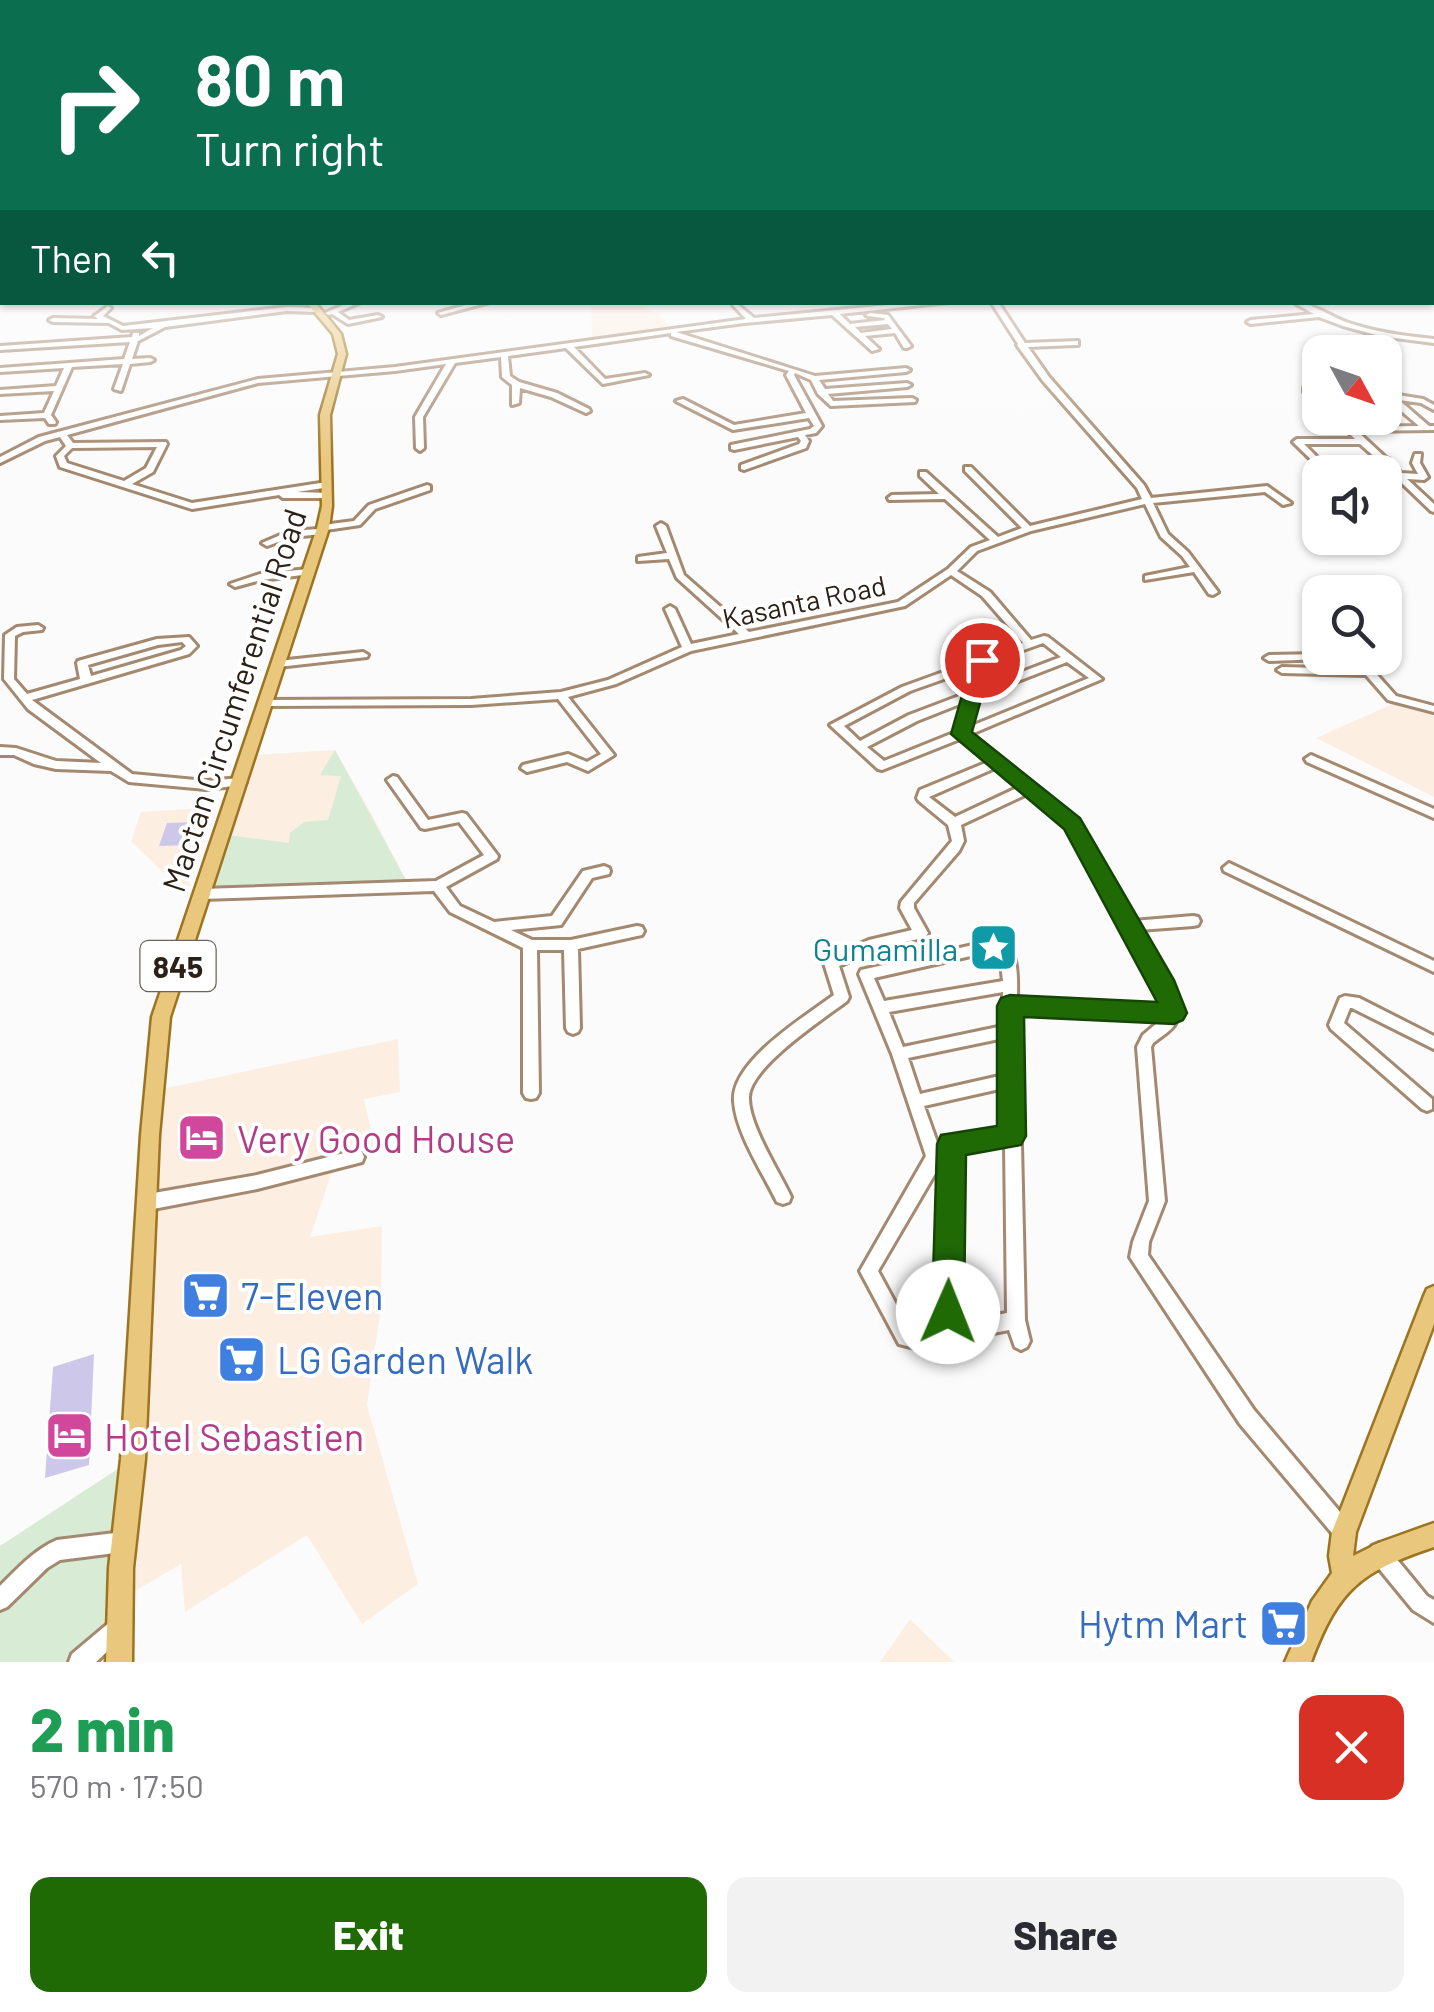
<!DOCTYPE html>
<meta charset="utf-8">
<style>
body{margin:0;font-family:Barlow,sans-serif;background:#f2f2f3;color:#2b2b33;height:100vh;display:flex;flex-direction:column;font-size:38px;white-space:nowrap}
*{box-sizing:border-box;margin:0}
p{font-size:32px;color:#7c7c81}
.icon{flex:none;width:55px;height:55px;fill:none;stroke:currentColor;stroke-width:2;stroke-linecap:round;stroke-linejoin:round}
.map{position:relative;height:1662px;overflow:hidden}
.drawer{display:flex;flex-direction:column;background:#fff;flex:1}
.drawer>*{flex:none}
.top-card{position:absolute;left:0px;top:0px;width:1435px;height:305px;box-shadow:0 2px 8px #0004;background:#0b6e4f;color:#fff;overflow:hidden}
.needle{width:65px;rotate:130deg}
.fabs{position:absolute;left:1302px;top:335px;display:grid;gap:20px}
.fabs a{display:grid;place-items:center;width:100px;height:100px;border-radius:20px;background:#fff;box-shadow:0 2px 8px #0004;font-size:50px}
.pin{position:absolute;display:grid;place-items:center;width:85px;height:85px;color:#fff;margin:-42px;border:5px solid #fff;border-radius:50%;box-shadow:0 2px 10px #0007}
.me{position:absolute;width:110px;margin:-55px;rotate:1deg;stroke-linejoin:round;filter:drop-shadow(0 0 8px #0008)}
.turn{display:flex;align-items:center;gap:35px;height:210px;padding:0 30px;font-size:45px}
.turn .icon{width:130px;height:130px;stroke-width:2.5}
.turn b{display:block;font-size:70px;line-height:85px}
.then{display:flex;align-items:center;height:95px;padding:0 30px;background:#0003;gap:20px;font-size:38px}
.round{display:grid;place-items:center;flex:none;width:105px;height:105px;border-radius:20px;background:#f2f2f3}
.overview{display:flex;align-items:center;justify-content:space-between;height:170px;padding:0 30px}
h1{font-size:60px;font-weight:800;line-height:75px;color:#1e9e55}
.cta{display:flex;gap:20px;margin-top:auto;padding:20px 30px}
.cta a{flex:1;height:115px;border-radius:20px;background:#206a06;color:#fff;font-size:40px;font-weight:800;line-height:115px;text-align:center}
.cta a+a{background:#f2f2f3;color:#2b2b33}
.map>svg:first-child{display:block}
.built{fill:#fceee1}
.green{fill:#d7ebd5}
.building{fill:#cdc8e9}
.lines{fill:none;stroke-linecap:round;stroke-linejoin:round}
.minor-casing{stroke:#a48971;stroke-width:6}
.major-casing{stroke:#9d7421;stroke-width:5}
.minor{fill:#fff;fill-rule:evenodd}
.major{fill:#e9c77d;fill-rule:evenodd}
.route{fill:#206a06;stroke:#154504;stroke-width:2.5}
.labels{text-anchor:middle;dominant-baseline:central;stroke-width:8;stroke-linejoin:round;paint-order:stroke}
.far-street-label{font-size:28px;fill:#2b2117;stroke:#fff}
.shield{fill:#fff;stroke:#6b645d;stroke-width:2.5}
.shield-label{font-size:30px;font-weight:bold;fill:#2b2117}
.street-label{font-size:32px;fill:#2b2117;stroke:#fff}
.culture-label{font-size:32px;fill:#0d838f;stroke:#fff;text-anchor:end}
.near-hotel-label{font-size:38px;fill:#b23c85;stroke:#fff;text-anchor:start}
.near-shop-label{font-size:38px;fill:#366cbe;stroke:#fff;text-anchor:start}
</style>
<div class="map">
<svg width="1434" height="1662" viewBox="0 0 1434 1662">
<rect width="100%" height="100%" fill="#fbfbfb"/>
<path class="built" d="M591,303H635L661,316L670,327L592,338Z
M1397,702L1434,710V797L1316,738Z
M335,750L377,824L407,882L227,835L255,755Z
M215,807L186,895L131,841L141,812Z
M398,1039L400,1092L364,1099L376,1153L333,1168L310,1237L382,1226L381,1306L367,1405L418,1584L362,1624L307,1535L185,1612L181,1564L135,1591L162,1089Z
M910,1619L954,1662H880Z"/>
<path class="green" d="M335,750L407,882L210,891L227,835L289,843L290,833L304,822L328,820L341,776L320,775Z
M133,1459L117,1629L78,1662H0V1546Z"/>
<path class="building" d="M197,822L190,845L159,846L167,823Z
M94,1354L89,1465L45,1478L53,1367Z"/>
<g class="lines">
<defs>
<path id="minor" d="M1432,266H1434L1432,271Z
M0,296H2V300H0Z
M350,302H361L338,312L349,320L378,315L382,317L348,324L332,314L328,315L325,313Z
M476,302H490L441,315L438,313Z
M919,302H949L840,314L850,324L885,320L884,318L868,316L866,315L870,313L888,315L911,346L907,348H904L895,333L865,336L879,349L872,351L832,315L744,323L676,332L815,376L906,368L910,370L906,372L819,380L825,389L907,383L911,385L907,387L828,394L833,401L912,398L916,400L915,402L831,406L818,394L811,380L795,373L794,375L822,426L816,433L805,435L809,441L806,448L744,470L741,469V465L799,444L801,441L798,437L734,450L731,449V445L810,429L814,426L809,418L733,430L676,401L683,399L734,425L806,413L786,375L789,371L671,336V333L574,347L605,379L645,373L649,375L603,384L566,348L508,356L510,376L519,382L557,393L589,409L590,411L586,413L551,397L520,388L519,403L512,405V385L502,377L501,357L455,363L423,417L424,448L420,451L416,448L415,417L446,364L395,371L258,383L67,435L73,443L166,442L167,444L153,472L132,484L192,503L327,482L331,485L330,487L297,492L330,493V497L327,498H283L279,495L192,509L60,467L56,456L66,446L60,437L45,441L0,463V457L39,437L258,379L395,367L746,319L733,305L736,303L754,318ZM888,324L892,329L861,333L855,327ZM157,447L146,468L124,481L67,463L64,456L72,448Z
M991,302H998L1025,343L1078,341V345H1075L1028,347L1049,377L1144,485L1151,498L1267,486L1291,503L1283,505L1265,492L1153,503L1168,534L1188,552L1218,592L1213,595L1209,594L1194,572L1145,580V576L1190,567L1182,556L1161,537L1145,504L1031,531L977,551L957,571L990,592L1031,640L1044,636L1048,637L1102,679L969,735L1076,821L1133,921L1193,916L1198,917L1200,921L1198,925L1193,926L1139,930L1179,1002C1177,1029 1175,1026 1153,1043L1151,1047L1165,1201L1149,1242L1148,1255L1254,1410L1351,1525L1354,1532L1351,1539L1344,1542L1337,1539L1240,1424L1130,1257L1133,1242L1149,1201L1137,1047L1143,1035L1163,1018L1018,1012L1025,1320L1030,1341L1027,1347L1021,1350L1015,1347L1009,1330L915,1348L899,1344L860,1271L926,1156L892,1054L859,974L861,970L1000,939C1020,951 1017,979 1017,1001L1164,1007L1165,1002L1067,827L1027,794L961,825L964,841L959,851L914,903V908L928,933L926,937L877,949L839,966L849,997L847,1001C823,1019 750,1067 749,1097C748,1124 779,1171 791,1197L789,1202L783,1204L777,1202C763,1173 736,1133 734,1101C731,1061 806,1016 834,995L824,963L826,959L869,940L912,930L900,908L901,902L952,841L948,825L919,801L917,798L920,790L988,762L960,739L882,770L878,769L830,725L902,687L1023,643L982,596L951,575L905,606L691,651L616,684L568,697L614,755L588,771L567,762L527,772L521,768L523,765L568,754L587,762L601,754L558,699L471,705L265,706L259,703L265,700L471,699L561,692L608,680L682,647L665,609L670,606L675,609L691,644L739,634L677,578L669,559L638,561V557L667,553L656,526L661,523L666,526L684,575L749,632L898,602L948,569L971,547L990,540L945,499L889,500L888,498L892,495L939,494L920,476V472H926L998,537L1022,528L965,471V467H971L1030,526L1142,499L1137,488L1043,381L1017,345L1018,344ZM1043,643L1061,657L980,688L987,663ZM1067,662L1089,678L969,727L977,697ZM975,668L967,693L909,715L860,741L844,726L910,691ZM965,702L956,732L884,761L867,747L917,721ZM995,768L1019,787L955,817L929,797ZM997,950L1000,954L1003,981L884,1001L874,978ZM1003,992V1026L903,1047L889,1012ZM1004,1038V1075L920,1094L908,1058ZM1004,1088L1005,1130L951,1137L938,1145L924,1106ZM1005,1144L1007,1313L957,1322L959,1150ZM943,1160L939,1326L910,1330L878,1271Z
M1293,302C1311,302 1329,316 1346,322C1374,332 1404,336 1434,339V343L1380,336L1343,326L1319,317L1251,324L1247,322L1251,320L1314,314Z
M108,306L111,308L103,316L123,326L287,307L316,308L319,310L316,312L287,311L165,327L138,341L132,359L150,358L154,360L150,362L130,364L121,391L114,389L123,364L72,367L51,415L56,422L55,424H49L45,418L0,420V416L44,413L54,391L0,394V390L56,386L64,368L0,372V368L124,359L130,342L0,350V346L132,337L133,333H139V336L153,328L122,330L109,323L53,322L49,320L53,318L98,319L94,316L96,315Z
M1304,388H1310L1320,398V404L1304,392Z
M1385,393L1423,399L1434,405V410L1421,403L1399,400L1429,426H1434V430L1357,431L1386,458L1389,459L1390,462L1401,473L1418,474L1412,463L1415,454H1421L1420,463L1428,477L1424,480L1407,479L1434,504V512L1431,511L1382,464L1323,471L1293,442L1297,439H1355L1334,418H1342L1352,427L1419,426L1385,397ZM1304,444H1360L1377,459L1325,465Z
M427,485L430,486V490L375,509L360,525L326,530L322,534L292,537L267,546L262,543L290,531L319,529L323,525L354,521L369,505Z
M308,569L313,572L311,574L261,580L235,587L230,584L260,574Z
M38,625L43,628L42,630L23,632L15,636L14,679L27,694L80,679L77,663L78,661L157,639L189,637L197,646L189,654L32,700L132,774L206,781L240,778L244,779L246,782L244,785L206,789L129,782L111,771L56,769L34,764L14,755H0V747L16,748L56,761L101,763L28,709L4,679L5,635L17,627ZM182,642L186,646L181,650L91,676L88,665L158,645Z
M363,652L368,655L367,657L278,667L273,664L278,661Z
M1320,654V658H1325L1324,659L1269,661L1264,658L1269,655Z
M1352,658H1362L1396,696L1434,706V712L1388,700L1366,675L1282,673L1277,670L1282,667L1360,669Z
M1311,755L1434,809V818L1307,762L1305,759Z
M393,776L397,777L428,820L462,813L466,814L498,856L497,859L446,887L460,906L494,922L552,916L583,871L604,866L609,868L610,871L609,874L592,878L561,925L511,930L532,940H571L637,926L642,927L644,931L642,935L637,936L578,949L580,1028L578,1032L573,1034L568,1032L566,1028L564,950H537L539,1093L536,1098L531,1099L526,1098L523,1093V948L450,912L434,891L202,899L197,897L195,894L197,891L202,889L436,881L484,855L459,822L425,829L421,828L387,780Z
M1229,863L1434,961V972L1224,871L1223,868Z
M1345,996L1359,998L1434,1036V1049L1352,1008H1350L1344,1023L1432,1099V1109L1427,1111L1422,1109L1331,1029L1329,1025L1340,998Z
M356,1150L362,1152L364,1157L362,1162L257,1189L148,1210L142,1207L140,1202L142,1197L148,1194L257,1175Z
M123,1532L130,1535L133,1542L130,1549L123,1552L60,1560L47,1568L7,1607L0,1610V1586C18,1568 34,1550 57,1540Z
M1379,1543L1386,1546L1427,1596L1434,1600V1623L1413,1610L1372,1560L1369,1553L1372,1546Z
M117,1619L124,1622L127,1629L124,1636L96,1662H69L72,1654L110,1622Z"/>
<path id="major" d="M306,302H315L341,334L346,354L330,415L332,506L329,528L170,1017L159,1135L145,1459L133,1568L132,1662H106L109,1568L121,1459L141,1135L152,1017L317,528L322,506L320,415L338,354L333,334Z
M1434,1286V1324L1356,1532L1353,1556L1381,1542L1434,1523V1547C1360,1572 1339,1588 1311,1662H1285L1312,1601L1332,1573L1329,1556L1332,1532L1424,1296L1427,1289Z"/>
</defs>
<use href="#minor" class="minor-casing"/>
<use href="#major" class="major-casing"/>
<use href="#minor" class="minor"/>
<use href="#major" class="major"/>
</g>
<linearGradient id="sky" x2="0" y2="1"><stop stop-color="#8fc3e5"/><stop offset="0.5" stop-color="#fdfdfd"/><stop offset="1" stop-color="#fdfdfd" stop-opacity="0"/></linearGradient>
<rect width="1434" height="464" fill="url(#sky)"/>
<path class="route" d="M982,655L992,660L972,732L1080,818L1174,980L1187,1013L1183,1020L1174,1024L1024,1017L1026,1136L1021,1145L966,1155L964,1312L959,1323L948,1327L936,1323L932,1312L937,1144L941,1135L997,1126V1006L1001,998L1010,995L1157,1002L1064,829L951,734L972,660Z"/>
<defs>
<symbol id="sight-square" viewBox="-11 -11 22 22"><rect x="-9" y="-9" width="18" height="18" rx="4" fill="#0f9aa8" stroke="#fff"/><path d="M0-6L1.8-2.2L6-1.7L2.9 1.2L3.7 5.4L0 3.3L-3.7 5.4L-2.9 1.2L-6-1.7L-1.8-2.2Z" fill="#fff"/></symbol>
<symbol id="hotel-square" viewBox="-11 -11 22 22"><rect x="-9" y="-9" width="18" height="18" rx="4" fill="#d1479c" stroke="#fff"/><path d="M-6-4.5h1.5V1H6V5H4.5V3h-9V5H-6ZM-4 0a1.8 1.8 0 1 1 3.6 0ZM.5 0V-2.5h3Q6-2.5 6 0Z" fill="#fff"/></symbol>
<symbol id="supermarket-square" viewBox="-11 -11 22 22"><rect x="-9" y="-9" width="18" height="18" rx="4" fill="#3f7fe0" stroke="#fff"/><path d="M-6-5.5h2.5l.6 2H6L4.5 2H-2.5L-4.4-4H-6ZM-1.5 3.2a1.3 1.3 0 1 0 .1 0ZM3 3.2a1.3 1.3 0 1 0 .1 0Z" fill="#fff"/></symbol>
</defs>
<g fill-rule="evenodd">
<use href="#sight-square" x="966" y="920" width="55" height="55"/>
<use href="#hotel-square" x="174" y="1110" width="55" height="55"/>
<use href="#supermarket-square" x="178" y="1268" width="55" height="55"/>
<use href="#supermarket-square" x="214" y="1332" width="55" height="55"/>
<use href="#hotel-square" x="42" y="1408" width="55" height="55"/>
<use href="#supermarket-square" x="1256" y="1596" width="55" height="55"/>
</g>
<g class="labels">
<g class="far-street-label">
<text transform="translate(804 601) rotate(-12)">Kasanta Road</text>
</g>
<rect class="shield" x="140.5" y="941" width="75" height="50" rx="8"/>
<g class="shield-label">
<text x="178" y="966">845</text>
</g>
<g class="street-label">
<text transform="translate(233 700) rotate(-72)">Mactan Circumferential Road</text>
</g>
<g class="culture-label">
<text x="958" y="948">Gumamilla</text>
</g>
<g class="near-hotel-label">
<text x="237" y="1138">Very Good House</text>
<text x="104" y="1436">Hotel Sebastien</text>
</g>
<g class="near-shop-label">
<text x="241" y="1295">7-Eleven</text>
<text x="277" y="1359">LG Garden Walk</text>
<text x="1248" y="1623" text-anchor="end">Hytm Mart</text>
</g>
</g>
</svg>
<div class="fabs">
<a><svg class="needle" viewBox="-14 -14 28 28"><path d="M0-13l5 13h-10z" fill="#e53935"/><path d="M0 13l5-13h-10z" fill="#7c7c81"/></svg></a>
<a><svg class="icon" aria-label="sound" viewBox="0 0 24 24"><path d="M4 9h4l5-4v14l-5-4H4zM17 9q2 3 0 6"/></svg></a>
<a><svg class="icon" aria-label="search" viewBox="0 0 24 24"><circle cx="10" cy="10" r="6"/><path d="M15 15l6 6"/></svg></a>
</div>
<div class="pin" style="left:982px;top:660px;background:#d93025"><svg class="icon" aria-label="arrive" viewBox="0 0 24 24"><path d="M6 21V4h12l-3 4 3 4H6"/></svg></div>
<svg class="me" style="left:948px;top:1312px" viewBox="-20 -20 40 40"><circle r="19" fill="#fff"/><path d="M0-13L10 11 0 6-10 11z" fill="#206a06"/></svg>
<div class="top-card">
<div class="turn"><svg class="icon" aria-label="right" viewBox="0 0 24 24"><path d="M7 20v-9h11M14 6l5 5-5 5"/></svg><div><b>80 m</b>Turn right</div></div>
<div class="then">Then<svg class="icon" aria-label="left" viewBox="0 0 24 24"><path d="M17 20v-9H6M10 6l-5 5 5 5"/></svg></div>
</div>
</div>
<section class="drawer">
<div class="overview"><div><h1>2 min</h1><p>570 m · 17:50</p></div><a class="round" style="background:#d93025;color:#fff"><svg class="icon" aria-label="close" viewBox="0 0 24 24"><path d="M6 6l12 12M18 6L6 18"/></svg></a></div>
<div class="cta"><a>Exit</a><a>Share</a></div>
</section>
